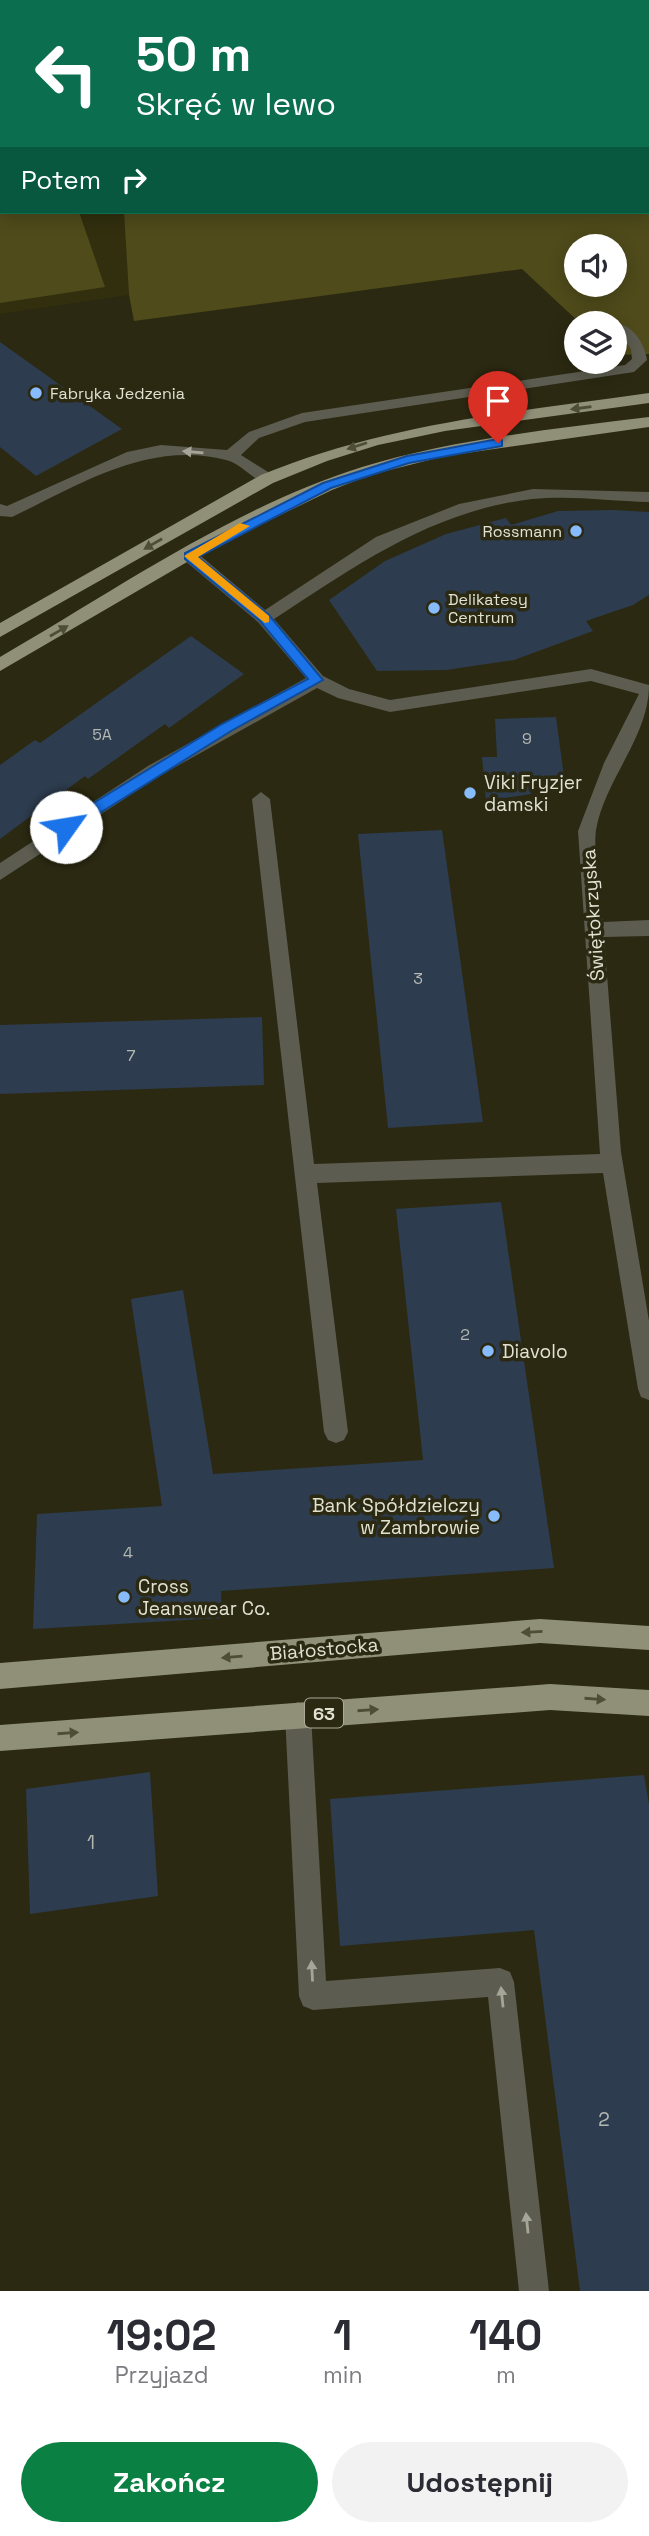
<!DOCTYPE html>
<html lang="pl">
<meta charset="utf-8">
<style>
body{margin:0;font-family:"Space Grotesk",sans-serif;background:#f2f2f3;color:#2b2b33;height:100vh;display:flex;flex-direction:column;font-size:26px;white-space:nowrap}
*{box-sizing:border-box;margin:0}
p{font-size:23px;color:#7c7c81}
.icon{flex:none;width:38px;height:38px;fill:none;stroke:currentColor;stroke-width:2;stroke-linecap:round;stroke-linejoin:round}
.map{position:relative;height:2291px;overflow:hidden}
.panel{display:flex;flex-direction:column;background:#fff;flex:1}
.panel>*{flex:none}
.hud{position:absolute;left:0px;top:0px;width:649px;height:214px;box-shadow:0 4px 18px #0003;background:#0b6e4f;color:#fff;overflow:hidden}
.controls{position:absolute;left:564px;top:234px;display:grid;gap:14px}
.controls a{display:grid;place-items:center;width:63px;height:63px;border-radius:50%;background:#fff;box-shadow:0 4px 18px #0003;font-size:35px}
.pin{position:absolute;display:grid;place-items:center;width:60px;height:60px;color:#fff;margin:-72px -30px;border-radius:50% 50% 50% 0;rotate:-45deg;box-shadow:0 0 7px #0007}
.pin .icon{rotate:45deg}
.me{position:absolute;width:77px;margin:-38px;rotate:58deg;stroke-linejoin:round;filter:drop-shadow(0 0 5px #0008)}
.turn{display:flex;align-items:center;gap:24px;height:147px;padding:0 21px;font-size:32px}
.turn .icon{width:91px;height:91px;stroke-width:2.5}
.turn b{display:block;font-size:49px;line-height:60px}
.then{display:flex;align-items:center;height:66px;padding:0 21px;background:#0003;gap:14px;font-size:26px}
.eta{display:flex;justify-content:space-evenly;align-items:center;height:119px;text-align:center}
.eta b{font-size:42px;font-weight:600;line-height:49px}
.primary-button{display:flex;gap:14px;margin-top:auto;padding:14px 21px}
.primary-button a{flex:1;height:80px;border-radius:42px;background:#0b8043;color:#fff;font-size:28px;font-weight:600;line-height:80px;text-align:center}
.primary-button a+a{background:#f2f2f3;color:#2b2b33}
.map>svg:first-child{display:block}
.built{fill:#312f0e}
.green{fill:#4f4b1b;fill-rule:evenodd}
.water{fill:#777020}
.building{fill:#2d3c4f}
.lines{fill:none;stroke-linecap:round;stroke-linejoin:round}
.minor{fill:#5c5c50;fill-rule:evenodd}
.major{fill:#908f78;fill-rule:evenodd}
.oneway{fill:#4e4d35}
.oneway2{fill:#a6a698}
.route{fill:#1a73e8;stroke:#114b97;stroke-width:2}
.slow{fill:#f59e0b}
.poi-dot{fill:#87bbfb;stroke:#2b2911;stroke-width:2.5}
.labels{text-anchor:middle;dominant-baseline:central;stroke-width:7;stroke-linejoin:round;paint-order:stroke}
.far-poi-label{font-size:16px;fill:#e2e2d3;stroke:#2b2911;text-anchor:start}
.number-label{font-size:16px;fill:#b5b8b2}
.shield{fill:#2b2911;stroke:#abaa99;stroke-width:2}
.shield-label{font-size:18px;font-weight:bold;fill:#e2e2d3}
.poi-label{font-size:19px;fill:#e2e2d3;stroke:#2b2911;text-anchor:start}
.street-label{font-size:19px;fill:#e2e2d3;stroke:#2b2911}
.near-number-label{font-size:19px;fill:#b5b8b2}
</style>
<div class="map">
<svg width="649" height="2291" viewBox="0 0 649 2291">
<rect width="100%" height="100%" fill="#2b2911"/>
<path class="built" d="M0,127L2,212H124L129,295L0,314Z"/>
<path class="green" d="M0,0H216V2H2L0,127Z
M649,126V354L615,355L614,324H581L522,269L134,321L129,295L124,212H648ZM576,247H614V285H576Z
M0,172L2,212H79L105,287L0,303Z"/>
<path class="water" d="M216,0H626L627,2H217Z"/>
<path class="building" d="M0,342L122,429L36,476L0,447Z
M614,510L649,512V595L633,605L586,621L593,631L514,660L446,670L377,671L329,600L385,561L446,534L506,518L511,525L558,511Z
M191,636L244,674L169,728L165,724L88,779L85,776L0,839V765L35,740L40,743Z
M556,717L565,784H530L531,794L486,801L482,757H497L495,719Z
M442,830L483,1122L388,1128L358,834Z
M262,1017L264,1085L0,1094V1025Z
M501,1202L554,1568L221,1591L222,1618L33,1629L37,1514L162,1506L131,1299L183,1290L213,1474L423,1460L396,1209Z
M150,1772L158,1896L30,1914L26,1789Z
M644,1775L649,1804V2291H580L534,1930L340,1946L330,1799Z"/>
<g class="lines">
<path class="minor" d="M623,325C636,330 645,346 647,360L634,372L305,422L259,438L241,455L273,475V483L267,484C252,480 241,463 226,460C148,440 79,485 12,517L0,516V504L7,506L127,452L161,445L227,450L249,432L302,413L625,365L632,359L631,349L616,329Z
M533,489L649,492V502C611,501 570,495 532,499C431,511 356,566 274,619L323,676L349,689L390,700L591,669L649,685C649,737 605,779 596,830C593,852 601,898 603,922L649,920V936L604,937L621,1152L649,1321V1400L641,1397L638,1389L603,1173L317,1183L348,1432L344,1440L336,1443L328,1440L324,1432L252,799L261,792L270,799L314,1164L600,1154L578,831L604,763L639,694L591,681L390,712L338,698L317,688L161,775L0,880V863L148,766L306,678L258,622L184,560V552H196L265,610L376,537L459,504Z
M298,1702L307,1706L311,1715L326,1981L500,1968L510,1972L514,1982L549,2291H519L488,1997L313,2010L303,2006L299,1996L285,1715L289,1706Z"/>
<path class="major" d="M649,393V403L445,431L378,445L327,461L273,483L0,637V623L261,475C388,423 515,412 649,393Z
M649,417V427L445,456L370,475L332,490L206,551L0,671V657C116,590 232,508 362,467C455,439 552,429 649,417Z
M540,1619L649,1626V1650L540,1643L0,1689V1663Z
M550,1684L649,1690V1716L550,1710L0,1751V1725Z"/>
</g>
<defs><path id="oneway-solid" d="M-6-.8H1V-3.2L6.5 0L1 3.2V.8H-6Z" transform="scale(1.75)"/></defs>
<g class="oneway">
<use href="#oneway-solid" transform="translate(581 408) rotate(172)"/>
<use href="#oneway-solid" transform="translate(357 446) rotate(162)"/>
<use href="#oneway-solid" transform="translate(153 544) rotate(150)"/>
<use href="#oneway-solid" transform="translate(59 631) rotate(-30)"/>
<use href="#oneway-solid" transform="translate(532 1632) rotate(177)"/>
<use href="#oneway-solid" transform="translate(232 1657) rotate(175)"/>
<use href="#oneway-solid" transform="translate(595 1699) rotate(4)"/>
<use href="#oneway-solid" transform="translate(368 1710) rotate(-4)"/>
<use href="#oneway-solid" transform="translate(68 1733) rotate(-4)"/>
</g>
<g class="oneway2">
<use href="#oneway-solid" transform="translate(193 452) rotate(-175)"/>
<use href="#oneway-solid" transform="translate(312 1971) rotate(-93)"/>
<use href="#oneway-solid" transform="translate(502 1997) rotate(-96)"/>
<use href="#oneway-solid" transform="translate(527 2223) rotate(-96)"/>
</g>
<path class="route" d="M498,439L502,440V446L409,463L331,488L198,557L269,615L323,680L231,731L71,831H61V823L222,724L308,679L260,621L185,559V553L323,483L407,456Z"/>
<path class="slow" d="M240,523L250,526L198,557L269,616V622L265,623L184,556Z"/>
<g class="poi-dot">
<circle cx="36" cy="393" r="7"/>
<circle cx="576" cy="531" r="7"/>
<circle cx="434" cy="608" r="7"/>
<circle cx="470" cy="793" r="7"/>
<circle cx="488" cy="1351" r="7"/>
<circle cx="494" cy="1516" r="7"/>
<circle cx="124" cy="1597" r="7"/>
</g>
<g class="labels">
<g class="far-poi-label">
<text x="50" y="393">Fabryka Jedzenia</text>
<text x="562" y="531" text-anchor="end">Rossmann</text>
<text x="448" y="599">Delikatesy<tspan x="448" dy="18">Centrum</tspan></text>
</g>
<g class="number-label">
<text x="102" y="734">5A</text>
<text x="527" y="738">9</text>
<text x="418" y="978">3</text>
<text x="131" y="1055">7</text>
<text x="465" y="1334">2</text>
<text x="128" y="1552">4</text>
</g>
<rect class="shield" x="305" y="1698.5" width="38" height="29" rx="5"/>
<g class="shield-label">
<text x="324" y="1713">63</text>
</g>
<g class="poi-label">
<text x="484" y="782">Viki Fryzjer<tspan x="484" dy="22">damski</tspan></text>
<text x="502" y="1351">Diavolo</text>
<text x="480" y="1505" text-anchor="end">Bank Spółdzielczy<tspan x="480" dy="22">w Zambrowie</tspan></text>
<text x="138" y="1586">Cross<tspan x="138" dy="22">Jeanswear Co.</tspan></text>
</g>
<g class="street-label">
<text transform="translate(593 915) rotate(-94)">Świętokrzyska</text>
<text transform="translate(324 1649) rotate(-5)">Białostocka</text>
</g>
<g class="near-number-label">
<text x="91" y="1842">1</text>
<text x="604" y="2119">2</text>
</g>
</g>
</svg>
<div class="controls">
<a><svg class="icon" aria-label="sound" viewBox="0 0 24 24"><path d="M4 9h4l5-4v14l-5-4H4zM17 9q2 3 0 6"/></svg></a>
<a><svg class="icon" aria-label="layers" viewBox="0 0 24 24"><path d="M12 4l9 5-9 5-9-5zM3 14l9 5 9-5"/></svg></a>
</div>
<div class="pin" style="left:498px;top:443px;background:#d93025"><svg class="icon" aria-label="arrive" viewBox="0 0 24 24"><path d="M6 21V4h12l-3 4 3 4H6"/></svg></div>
<svg class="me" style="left:66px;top:827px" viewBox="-20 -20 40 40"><circle r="19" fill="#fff"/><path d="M0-13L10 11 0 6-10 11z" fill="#1a73e8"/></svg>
<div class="hud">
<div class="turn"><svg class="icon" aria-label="left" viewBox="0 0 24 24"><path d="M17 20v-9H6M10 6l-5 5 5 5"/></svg><div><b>50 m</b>Skręć w lewo</div></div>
<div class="then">Potem<svg class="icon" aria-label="right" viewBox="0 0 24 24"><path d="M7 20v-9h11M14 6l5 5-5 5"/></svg></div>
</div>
</div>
<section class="panel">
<div class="eta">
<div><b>19:02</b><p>Przyjazd</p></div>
<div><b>1</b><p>min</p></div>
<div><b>140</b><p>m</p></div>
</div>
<div class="primary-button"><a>Zakończ</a><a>Udostępnij</a></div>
</section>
